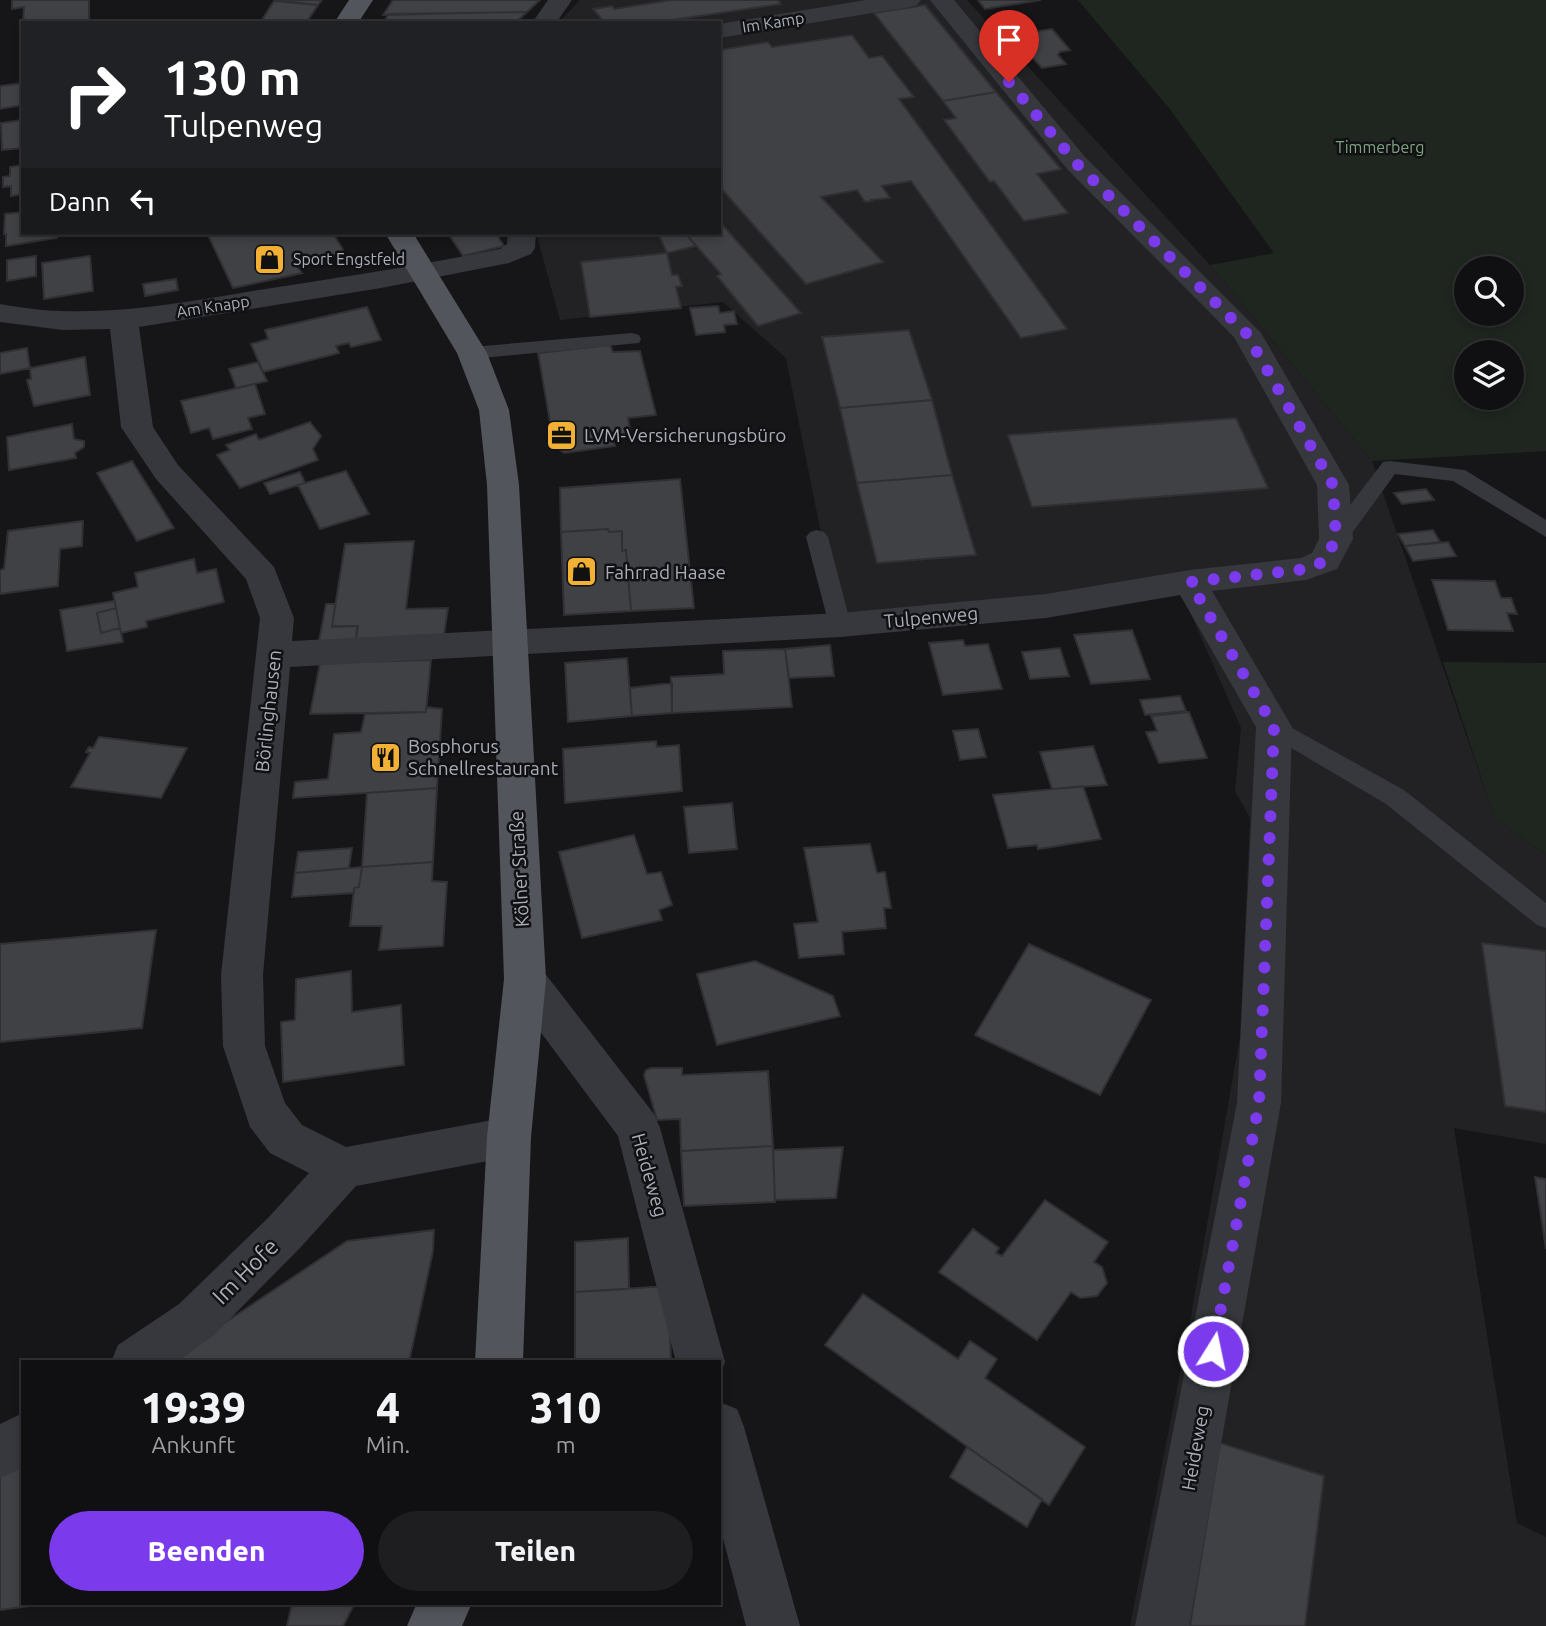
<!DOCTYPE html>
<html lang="de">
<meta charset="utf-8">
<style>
body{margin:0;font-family:Ubuntu,sans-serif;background:#1e1e20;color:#f1f3f6;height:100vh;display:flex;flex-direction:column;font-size:26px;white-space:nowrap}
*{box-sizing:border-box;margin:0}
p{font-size:23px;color:#9c9d9f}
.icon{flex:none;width:38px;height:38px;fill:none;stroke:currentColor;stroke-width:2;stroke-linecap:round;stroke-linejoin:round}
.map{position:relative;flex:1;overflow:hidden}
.drawer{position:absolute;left:21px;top:1360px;width:700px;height:245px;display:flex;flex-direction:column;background:#101012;border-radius:0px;box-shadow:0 4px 10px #0003,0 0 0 2px #303032}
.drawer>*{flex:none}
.hud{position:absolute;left:21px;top:21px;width:700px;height:214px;border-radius:0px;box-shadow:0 4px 10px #0003,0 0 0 2px #303032;background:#202124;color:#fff;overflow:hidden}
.buttons{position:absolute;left:1454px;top:256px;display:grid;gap:14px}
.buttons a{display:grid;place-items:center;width:70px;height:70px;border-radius:50%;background:#101012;box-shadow:0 4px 10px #0003,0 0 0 2px #303032;font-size:35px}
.pin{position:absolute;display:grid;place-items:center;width:60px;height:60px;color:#fff;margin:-72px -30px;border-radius:50% 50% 50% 0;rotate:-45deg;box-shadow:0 0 7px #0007}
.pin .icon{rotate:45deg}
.me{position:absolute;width:77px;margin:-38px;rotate:10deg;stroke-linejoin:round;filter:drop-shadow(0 0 5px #0008)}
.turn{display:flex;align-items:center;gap:24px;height:147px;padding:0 28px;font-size:32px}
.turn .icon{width:91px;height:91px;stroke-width:2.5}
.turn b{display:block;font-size:49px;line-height:60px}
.then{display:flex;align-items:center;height:66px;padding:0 28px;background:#0003;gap:14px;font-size:26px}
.eta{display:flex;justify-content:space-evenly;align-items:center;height:119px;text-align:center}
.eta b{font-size:42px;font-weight:800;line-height:49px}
.action{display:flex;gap:14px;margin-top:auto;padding:14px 28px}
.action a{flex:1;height:80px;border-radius:42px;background:#7c3aed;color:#fff;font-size:28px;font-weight:800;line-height:80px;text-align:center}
.action a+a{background:#1e1e20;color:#f1f3f6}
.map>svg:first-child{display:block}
.built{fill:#222225}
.green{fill:#1e261f;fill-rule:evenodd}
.building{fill:#404145;stroke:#303034;stroke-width:2}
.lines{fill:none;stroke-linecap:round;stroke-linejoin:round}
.service{fill:#37383d;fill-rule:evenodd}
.minor{fill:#37383d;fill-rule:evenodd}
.primary{fill:#53555c;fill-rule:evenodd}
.route{stroke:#7c3aed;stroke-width:12;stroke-dasharray:0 21.6}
.labels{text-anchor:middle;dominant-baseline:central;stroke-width:5;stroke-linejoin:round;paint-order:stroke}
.far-street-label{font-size:16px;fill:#a8adb8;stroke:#111113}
.far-park-label{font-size:16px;fill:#7fa381;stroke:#111113}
.far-poi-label{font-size:16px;fill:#a8adb8;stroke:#111113;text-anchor:start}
.poi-label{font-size:19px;fill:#a8adb8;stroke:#111113;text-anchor:start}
.street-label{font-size:19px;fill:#a8adb8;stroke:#111113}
.near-street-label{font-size:23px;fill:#a8adb8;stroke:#111113}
</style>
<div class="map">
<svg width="1546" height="1626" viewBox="0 0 1546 1626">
<rect width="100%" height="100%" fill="#161618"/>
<path class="built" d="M580,0H967L1210,265L1372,461L1495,819L1546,854V1144L1454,1128L1517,1523L1546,1537V1626H1130L1188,1333L1240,1037L1250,818L1235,791L1241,728L1182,594L841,633L786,358L723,302L560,320L536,233H719V23H558Z"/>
<path class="green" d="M1078,0H1546V451L1372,461L1210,265L1274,253L1169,108ZM1466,268H1512V313H1466ZM1466,352H1512V397H1466Z
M1443,662L1546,663V854L1495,819Z"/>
<path class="building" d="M12,0H89V23H23L24,7L12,9Z
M275,0H322L318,5Z
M393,0H540L527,12L383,15Z
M672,0H778L781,4L652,23H605L593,9L612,6L614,9Z
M978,0H1041L985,9Z
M274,1L318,5L306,23H260Z
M925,5L996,92L943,101L874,13Z
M527,12L515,23H384L388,14Z
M1052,29L1070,50L1060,52L1058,55L1066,64L1042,68L1026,51H1022L1013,35Z
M852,35L869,58L882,56L914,97L899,99L1067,329L1021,338L911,181L882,186L890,198L871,200L872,201L865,202L857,190L821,197L883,262L806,284L719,186V50L768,42L772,47Z
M23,83V105L0,109V86Z
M996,92L1061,169L1037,174L1068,213L1024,221L994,181L990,182L944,120L956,118L943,101Z
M23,120V148L2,150L1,123Z
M23,165V194L11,196V186L3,187V177L10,176V167Z
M23,212V233H57V238L6,246V234H4L5,214Z
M719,221L801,313L758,326L717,276L721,274L685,233H719Z
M207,233H333L345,253L296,265L302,273L233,288Z
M448,233H496L504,246L463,256Z
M658,233H685L696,246L667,253Z
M667,253L672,275H678L682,286L676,287L681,308L590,317L581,262Z
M36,256V276L7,281V260Z
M90,256L93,291L44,299L42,263Z
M176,279L178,290L145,296L143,284Z
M718,306L720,313L734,311L737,324L724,325L725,332L696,335L690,308Z
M367,307L381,340L351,347L349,343L336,346L339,353L263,372L251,344L268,339L265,330Z
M909,330L932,400L840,408L822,337Z
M610,345L613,352L640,351L656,415L628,418L631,436L613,439L615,446L564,453L554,445L538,353Z
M27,348L30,368L0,374V353Z
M85,357L90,395L34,406L27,380L31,379L30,368Z
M258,362L267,381L236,388L229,369Z
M255,384L265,414L248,418L252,429L213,439L209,428L191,433L181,401Z
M932,400L952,475L857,483L840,408Z
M1236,418L1268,488L1032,507L1008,435Z
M310,422L321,436L313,449L318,460L240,488L217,455L230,450L226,445L256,434L259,440Z
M72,424L74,439L84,441V447L75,453L76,458L9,470L7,437Z
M132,461L174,528L137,541L97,473Z
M346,471L369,514L320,529L298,485Z
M300,472L305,483L270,494L264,483Z
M952,475L976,555L877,563L857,483Z
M680,479L694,608L631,611L626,550L622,551V531L609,532L608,529L561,532L560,488Z
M1426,489L1434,500L1402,504L1394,493Z
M83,521L82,546L60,549L58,586L0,594V570L4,569L8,531Z
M608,529L609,532L622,531V551L626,550L631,611L564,615L561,532Z
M1433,530L1440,542L1405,546L1398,534Z
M414,541L406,609L448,608L444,635L356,639L358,626H332L345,544Z
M1448,542L1456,556L1413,561L1405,546Z
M194,559L197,573L216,569L224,602L146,621L147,627L121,633L113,593L138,587L135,573Z
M1432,580L1495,581L1501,598H1511L1517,614L1507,613L1513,631L1448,630Z
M114,601L116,608L97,613L101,633L120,628L123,642L67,651L60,610Z
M326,604H335L332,627L357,626L356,640L319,641Z
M116,608L120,628L101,633L97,613Z
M1132,630L1150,679L1091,684L1074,635Z
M963,640L965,646L988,644L1002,689L943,695L929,643Z
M830,645L834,676L789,678L785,649Z
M1060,648L1069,676L1030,679L1022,652Z
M785,649L792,707L672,713L671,677L724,674L723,651Z
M627,658L632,716L568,722L565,663Z
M431,660L426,712L310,714L320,663Z
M672,683V713L632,716L630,688Z
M1180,696L1186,711L1145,715L1140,700Z
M426,707L442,709L437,788L293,798L295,782L328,779L334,734L361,732L365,714L426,712Z
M1189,712L1207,758L1159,763L1146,732L1157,731L1151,716Z
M978,729L986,757L960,760L953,731Z
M99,737L187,748L161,798L71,787L90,753L86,752L89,747L93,748Z
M656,741L657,747L679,745L682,791L565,803L563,749Z
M1093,746L1107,785L1052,789L1040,752Z
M1083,786L1101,839L1038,849L1037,845L1008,848L993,795Z
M437,788L433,862L362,867L367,793Z
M732,803L737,849L689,853L684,807Z
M634,835L647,874L661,872L672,905L659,910L662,920L582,938L559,852Z
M870,844L877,873L885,872L891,908H884L886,928L842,932L844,954L799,958L794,924L818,922L804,848Z
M352,848L349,868L295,873L298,852Z
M433,862L432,881L447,882L443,946L379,950L382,926H350L354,888L359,887L362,867Z
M362,867L359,887L354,888V893L292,897L295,873Z
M156,930L142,1028L0,1042V944Z
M1482,943L1546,951V1112L1505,1106Z
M1029,944L1151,1000L1100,1095L975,1035Z
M755,961L833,996L840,1016L717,1045L697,974Z
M351,971L352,1012L401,1005L404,1065L283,1082L281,1022L295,1020L296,979Z
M651,1068H682V1075L768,1071L773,1146L681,1151L680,1119L657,1120L644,1075L646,1070Z
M773,1146L775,1202L684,1206L681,1151Z
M843,1147L836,1198L775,1200L773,1150Z
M1535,1177L1546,1179V1249Z
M1045,1200L1108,1242L1094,1262L1102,1267L1107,1283L1097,1296L1080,1298L1071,1292L1037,1340L939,1272L973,1229L999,1248L996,1253L1002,1256Z
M434,1230L433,1251L409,1362H166L347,1241Z
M628,1238L629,1289L575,1292V1242Z
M668,1286L671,1362H575V1292Z
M863,1294L958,1359L970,1341L997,1359L985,1378L1085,1447L1049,1505L825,1345Z
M1220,1443L1324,1476L1305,1626H1190Z
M967,1447L1042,1499L1027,1527L950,1477Z
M23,1457V1603H52L0,1610V1472Z
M292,1603H355L343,1626H287Z"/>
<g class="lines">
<path class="service" d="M632,333L639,335L641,339L639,343L472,359L462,353L472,347Z
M1390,461L1465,470L1546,520V537L1453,481L1395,474L1344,544H1328L1325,539L1328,534L1383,462Z
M817,530L824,532L828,537L851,625L848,630L840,633L832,630L829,625L806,537L810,532Z
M1274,718L1404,790L1546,903V928L1537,925L1386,804L1266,733L1262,727L1266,721Z"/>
<path class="minor" d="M548,0H572L556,23H532Z
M866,0H921L917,5L909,7L719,38V24Z
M930,0H954L1086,158L1261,333L1349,485L1353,539L1337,569L1306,580L1212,591L1292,727L1281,1103L1189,1626H1135L1237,1103L1256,727L1180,595L1046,618L840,637L290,667L263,975L265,1046L285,1103L302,1125L346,1147L509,1117L525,1123L531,1137L525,1151L509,1157L356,1186L300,1248L213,1336L177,1362H111L118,1345L179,1304L268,1218L309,1173L270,1153L250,1127L223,1046L221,975L260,618L246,579L156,479L121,427L110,329L63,330L0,322V304C86,321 168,305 253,291C336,278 418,266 500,249L507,244L508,233H536L535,248L531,254L509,263L381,288L139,327L153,427L178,465L274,567L294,618L292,641L840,613L1046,594L1190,570L1301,558L1312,553L1319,539L1317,485L1234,337L1068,170Z
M525,962L540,967L654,1114L660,1128L725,1362L719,1376V1362H676L618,1136L510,991L504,979L510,967Z
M719,1402L737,1409L744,1427L800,1626H746L719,1523Z
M23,1413V1468L0,1478V1424Z"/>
<path class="primary" d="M349,0H373L358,23H334Z
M385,233H413L487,353L509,410L519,485L546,979L531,1137L523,1362H475L487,1137L504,979L487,485L479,410L457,353Z
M417,1603H472L462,1626H407Z"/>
</g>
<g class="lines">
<path class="route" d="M1009,82L1077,164L1246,333L1333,485L1336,538L1325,561L1306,569L1190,582L1274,727L1259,1103L1213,1351"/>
</g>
<defs>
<symbol id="shop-square" viewBox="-11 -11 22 22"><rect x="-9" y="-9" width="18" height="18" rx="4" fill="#f2b134" stroke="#111113"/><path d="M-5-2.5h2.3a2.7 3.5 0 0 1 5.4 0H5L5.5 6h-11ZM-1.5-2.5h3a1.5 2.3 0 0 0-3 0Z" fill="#111"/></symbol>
<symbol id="office-square" viewBox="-11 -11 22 22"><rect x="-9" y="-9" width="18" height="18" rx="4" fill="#f2b134" stroke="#111113"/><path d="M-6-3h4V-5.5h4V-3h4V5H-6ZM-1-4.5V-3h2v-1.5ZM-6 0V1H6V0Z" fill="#111"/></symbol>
<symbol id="restaurant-square" viewBox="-11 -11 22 22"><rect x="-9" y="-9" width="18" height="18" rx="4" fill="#f2b134" stroke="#111113"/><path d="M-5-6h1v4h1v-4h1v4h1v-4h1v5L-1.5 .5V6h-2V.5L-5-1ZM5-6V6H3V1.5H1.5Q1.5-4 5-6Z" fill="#111"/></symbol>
</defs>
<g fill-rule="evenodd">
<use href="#shop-square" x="252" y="242" width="35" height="35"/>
<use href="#office-square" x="544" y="418" width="35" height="35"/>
<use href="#shop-square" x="564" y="554" width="35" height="35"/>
<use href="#restaurant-square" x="368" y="740" width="35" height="35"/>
</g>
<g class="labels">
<g class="far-street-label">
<text transform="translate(773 22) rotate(-9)">Im Kamp</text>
<text transform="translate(213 306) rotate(-9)">Am Knapp</text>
</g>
<g class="far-park-label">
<text x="1380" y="147">Timmerberg</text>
</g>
<g class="far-poi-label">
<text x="293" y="259">Sport Engstfeld</text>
</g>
<g class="poi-label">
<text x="584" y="435">LVM-Versicherungsbüro</text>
<text x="605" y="572">Fahrrad Haase</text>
<text x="408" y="746">Bosphorus<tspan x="408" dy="22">Schnellrestaurant</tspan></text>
</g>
<g class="street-label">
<text transform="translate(931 617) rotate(-5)">Tulpenweg</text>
<text transform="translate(268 711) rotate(-84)">Börlinghausen</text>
<text transform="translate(519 869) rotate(-93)">Kölner Straße</text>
<text transform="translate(650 1175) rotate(74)">Heideweg</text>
<text transform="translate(1195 1448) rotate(-80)">Heideweg</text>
</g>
<g class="near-street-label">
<text transform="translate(245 1271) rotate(-45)">Im Hofe</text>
</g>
</g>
</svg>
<div class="buttons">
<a><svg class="icon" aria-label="search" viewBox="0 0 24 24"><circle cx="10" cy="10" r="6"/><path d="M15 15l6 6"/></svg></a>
<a><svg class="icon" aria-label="layers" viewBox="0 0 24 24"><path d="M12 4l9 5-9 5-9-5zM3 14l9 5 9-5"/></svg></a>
</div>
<div class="pin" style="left:1009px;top:82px;background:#d93025"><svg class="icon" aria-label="arrive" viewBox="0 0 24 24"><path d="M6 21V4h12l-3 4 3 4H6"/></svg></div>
<svg class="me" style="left:1213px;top:1351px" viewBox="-20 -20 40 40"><circle r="17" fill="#7c3aed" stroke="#fff" stroke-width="3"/><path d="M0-11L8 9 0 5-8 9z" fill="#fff"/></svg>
<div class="hud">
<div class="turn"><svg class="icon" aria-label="right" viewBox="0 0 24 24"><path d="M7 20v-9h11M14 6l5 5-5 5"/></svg><div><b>130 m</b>Tulpenweg</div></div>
<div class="then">Dann<svg class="icon" aria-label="left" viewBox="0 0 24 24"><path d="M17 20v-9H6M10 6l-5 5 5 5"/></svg></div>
</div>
<section class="drawer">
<div class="eta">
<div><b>19:39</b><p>Ankunft</p></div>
<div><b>4</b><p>Min.</p></div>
<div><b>310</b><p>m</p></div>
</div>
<div class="action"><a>Beenden</a><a>Teilen</a></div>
</section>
</div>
